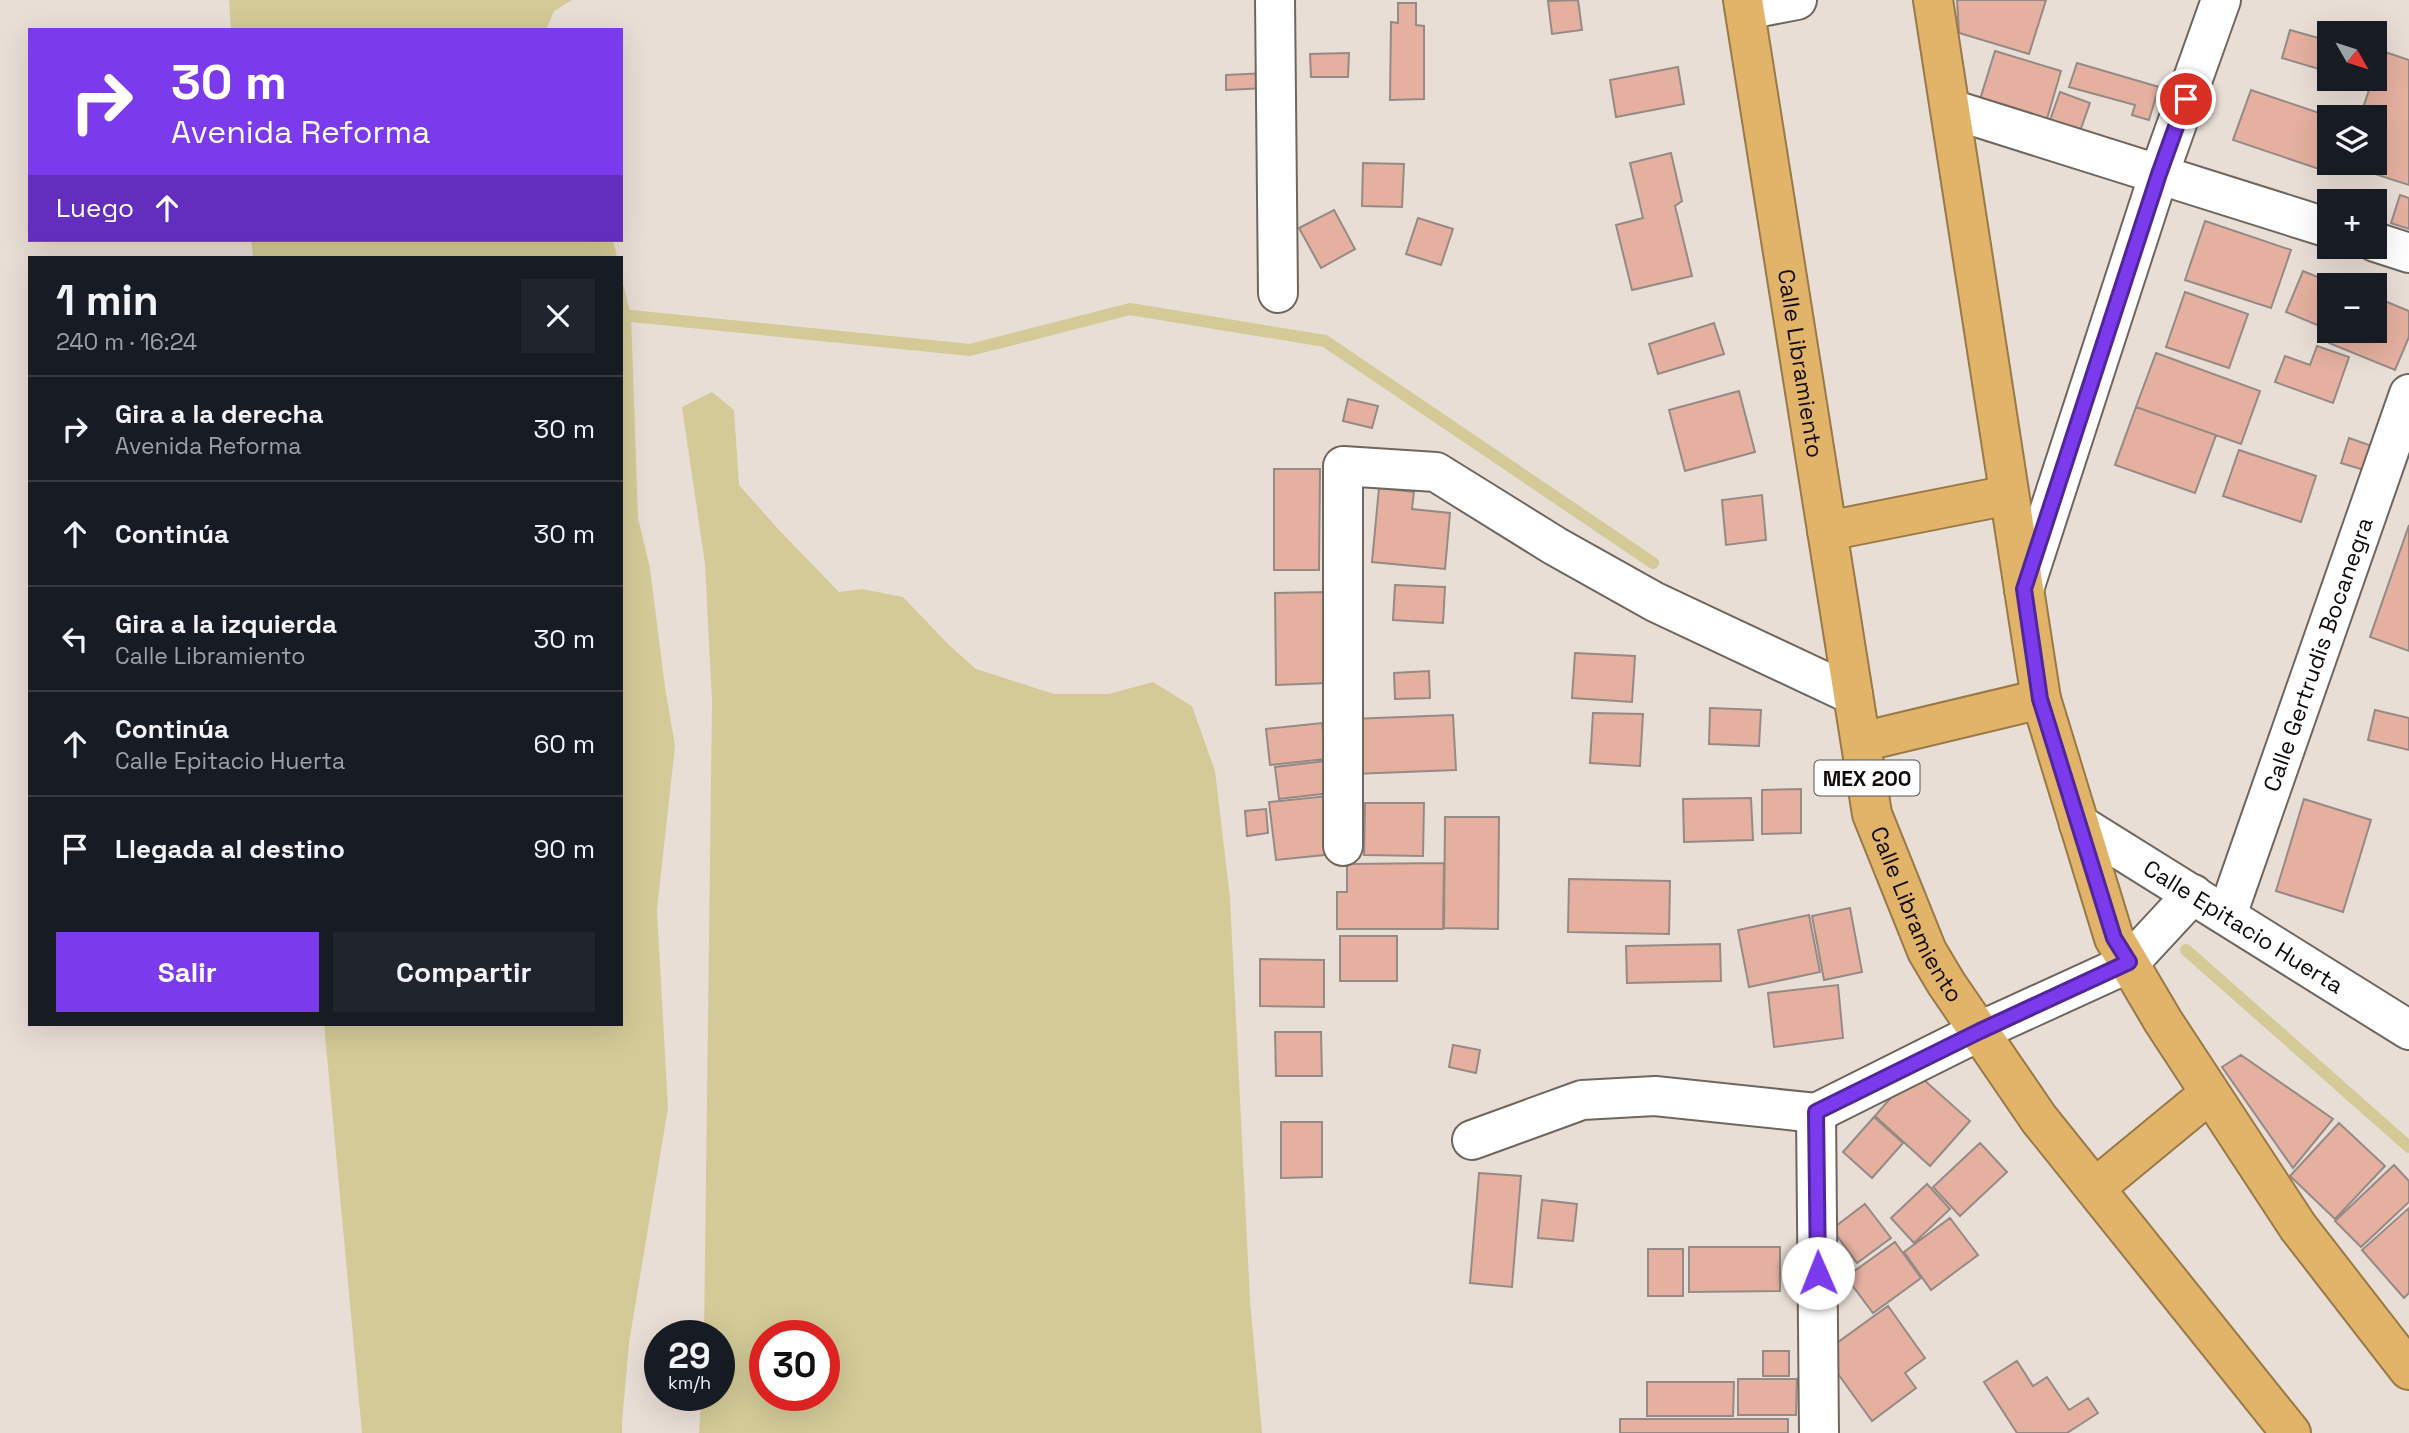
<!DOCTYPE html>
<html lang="es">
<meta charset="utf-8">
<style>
body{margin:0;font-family:"Space Grotesk",sans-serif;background:#20242c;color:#f1f3f6;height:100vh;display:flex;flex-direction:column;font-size:26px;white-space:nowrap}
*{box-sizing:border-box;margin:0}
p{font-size:23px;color:#9ea1a6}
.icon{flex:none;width:38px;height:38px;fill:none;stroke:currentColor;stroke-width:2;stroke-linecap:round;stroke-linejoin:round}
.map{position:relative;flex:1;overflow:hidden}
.sheet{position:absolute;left:28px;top:256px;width:595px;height:770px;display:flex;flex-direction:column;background:#171b24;border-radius:0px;box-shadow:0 7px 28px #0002}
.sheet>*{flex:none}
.hud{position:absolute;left:28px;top:28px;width:595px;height:214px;border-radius:0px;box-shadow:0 7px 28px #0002;background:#7c3aed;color:#fff;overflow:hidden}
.needle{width:46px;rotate:129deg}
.fabs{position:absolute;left:2317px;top:21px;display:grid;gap:14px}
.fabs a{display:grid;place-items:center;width:70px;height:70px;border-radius:0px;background:#171b24;box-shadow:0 7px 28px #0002;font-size:35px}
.speed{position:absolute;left:644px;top:1320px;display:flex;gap:14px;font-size:35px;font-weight:700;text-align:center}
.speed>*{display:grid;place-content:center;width:91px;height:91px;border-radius:50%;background:#171b24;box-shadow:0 7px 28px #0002;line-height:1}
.speed small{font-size:18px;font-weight:400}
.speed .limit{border:10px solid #d22;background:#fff;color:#111}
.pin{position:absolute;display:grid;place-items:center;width:60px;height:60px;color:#fff;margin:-30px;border:4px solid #fff;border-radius:50%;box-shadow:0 2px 7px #0007}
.me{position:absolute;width:77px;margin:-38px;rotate:359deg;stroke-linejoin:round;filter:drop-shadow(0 0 5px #0008)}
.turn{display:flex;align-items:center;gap:24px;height:147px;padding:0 28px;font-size:32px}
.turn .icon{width:91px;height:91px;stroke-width:2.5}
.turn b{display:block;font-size:49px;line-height:60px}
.then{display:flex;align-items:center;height:66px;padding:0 28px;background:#0003;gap:14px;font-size:26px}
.round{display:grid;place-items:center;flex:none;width:74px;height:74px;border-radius:0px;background:#20242c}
.head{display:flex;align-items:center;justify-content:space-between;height:119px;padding:0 28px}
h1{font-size:42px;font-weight:600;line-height:52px}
.button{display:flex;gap:14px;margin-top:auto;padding:14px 28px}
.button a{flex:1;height:80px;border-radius:0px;background:#7c3aed;color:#fff;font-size:28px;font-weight:600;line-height:80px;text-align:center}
.button a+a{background:#20242c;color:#f1f3f6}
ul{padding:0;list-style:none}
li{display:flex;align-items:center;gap:21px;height:105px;padding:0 28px;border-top:2px solid #363941}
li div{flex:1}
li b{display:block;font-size:26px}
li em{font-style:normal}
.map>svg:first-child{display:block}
.water{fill:#d3ca97;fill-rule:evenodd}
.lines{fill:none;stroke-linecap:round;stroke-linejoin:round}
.stream{stroke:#d3ca97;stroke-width:12}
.building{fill:#e5b09f;stroke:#968a86;stroke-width:2}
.street-casing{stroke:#6f665f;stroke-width:42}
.highway-casing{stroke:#987947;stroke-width:42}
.street{stroke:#fff;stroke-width:38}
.highway{stroke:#e2b469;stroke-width:38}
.route-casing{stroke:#51269a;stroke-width:18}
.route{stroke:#7c3aed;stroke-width:12}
.labels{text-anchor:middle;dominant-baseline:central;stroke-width:7;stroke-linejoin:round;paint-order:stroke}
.shield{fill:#fff;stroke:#565452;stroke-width:2}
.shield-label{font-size:21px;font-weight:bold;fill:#0e0b08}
.street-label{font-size:23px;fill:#0e0b08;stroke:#fff}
</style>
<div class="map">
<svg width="2409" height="1433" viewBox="0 0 2409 1433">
<rect width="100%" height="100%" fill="#e9ded6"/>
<path class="water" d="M229,0H572L554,11L546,30H231Z
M251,240H613L617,257H253Z
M621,276L631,315L638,518L650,568L665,687L675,746L657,910L668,1108L629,1343L622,1423V1433H362L324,1024H621Z
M712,392L734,410L739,485L778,529L839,592L862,589L903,597L950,646L976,669L1054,694H1109L1153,682L1192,706L1215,771L1230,898L1250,1301L1262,1433H699L701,1395H719V1335H704L712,701L705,564L682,407ZM765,1335H824V1395H765Z"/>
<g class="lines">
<path class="stream" d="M621,315L970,350L1130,309L1325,341L1653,563
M2186,950L2409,1147"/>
</g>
<path class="building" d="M1578,0L1582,30L1552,34L1548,1Z
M1957,0H2046L2029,54L1959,33Z
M1398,3H1416V25L1424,26V99L1390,100L1391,22L1398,23Z
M2290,30L2329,41V72L2282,58Z
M1995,51L2061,71L2044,129L1977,109Z
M2382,51L2409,60V185L2344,164L2375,163V117H2360Z
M1349,53L1348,77H1311L1310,54Z
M2077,63L2159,87L2149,120L2132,115L2135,105L2069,87Z
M1678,67L1684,104L1616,117L1610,80Z
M1267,73V88L1226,90V75Z
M2251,90L2331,117H2329V163H2337L2334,174L2233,140Z
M2060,92L2090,103L2079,134L2049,123Z
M1671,153L1682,201L1675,206L1692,276L1632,290L1616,225L1643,218L1630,163Z
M1363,163L1404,164L1402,207L1362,206Z
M2400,195L2409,198V229L2391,223Z
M1334,210L1355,249L1321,268L1299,228Z
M1418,218L1453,229L1441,265L1406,254Z
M2205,221L2291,250L2271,308L2185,280Z
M2303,271L2337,285H2329V330L2286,312Z
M2185,292L2248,314L2229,368L2166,347Z
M2375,297L2409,311V337L2395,370L2329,343L2334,331H2375Z
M1714,323L1724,354L1658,374L1649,344Z
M2317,346L2349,357L2333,403L2275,382L2285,356L2310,365Z
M2156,353L2260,391L2241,444L2136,407Z
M1739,391L1755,452L1685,471L1669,410Z
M1348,399L1378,406L1372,428L1343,421Z
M2136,407L2216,435L2195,493L2115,465Z
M2349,438L2372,446L2364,470L2341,463Z
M2239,450L2316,476L2301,522L2223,496Z
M1274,469H1320L1319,570H1274Z
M1379,488L1414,492L1412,509L1450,513L1445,569L1372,562Z
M1762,495L1766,540L1726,545L1722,500Z
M2409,525V651L2370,637Z
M1395,585L1445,587L1443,623L1393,620Z
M1328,592L1329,683L1276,685L1275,593Z
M1575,653L1635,656L1632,702L1572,698Z
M1429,671L1430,698L1395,699L1394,673Z
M1710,708L1761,710L1759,746L1709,744Z
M2375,710L2409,718V750L2368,740Z
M1593,713L1643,714L1640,766L1590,763Z
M1453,715L1456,770L1353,774L1351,719Z
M1322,723L1326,759L1270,765L1266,729Z
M1326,761L1330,793L1279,799L1275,767Z
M1801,789V833L1762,834V790Z
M1328,796L1334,854L1276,860L1269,802Z
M1751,798L1753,840L1684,842L1683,799Z
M2304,799L2371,820L2343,912L2276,891Z
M1365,803H1424L1423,856L1364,855Z
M1266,809L1268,833L1247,836L1245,811Z
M1445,817H1499L1498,929L1444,928Z
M1444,863L1443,929H1337V892H1347V864Z
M1569,879L1670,881L1669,934L1568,932Z
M1850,908L1862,972L1824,980L1812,916Z
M1809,915L1820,972L1749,987L1738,930Z
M1340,936H1397V981H1340Z
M1720,944L1721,981L1627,983L1626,946Z
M1260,959L1324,960V1007L1260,1006Z
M1838,985L1843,1038L1774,1047L1768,993Z
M1275,1032H1321L1322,1076H1276Z
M1453,1045L1480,1050L1476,1073L1449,1067Z
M2241,1055L2333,1119L2293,1168L2222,1067Z
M1914,1071L1970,1121L1930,1166L1875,1116Z
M1874,1117L1903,1143L1872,1178L1843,1152Z
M1281,1122H1322V1177L1281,1178Z
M2339,1123L2385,1166L2335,1219L2290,1176Z
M1980,1143L2007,1172L1960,1216L1933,1187Z
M2394,1165L2409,1181V1202L2361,1247L2335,1221Z
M1479,1173L1521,1176L1512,1287L1470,1283Z
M1927,1184L1950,1209L1914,1243L1891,1218Z
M1542,1200L1577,1204L1573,1241L1538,1238Z
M1865,1204L1891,1238L1857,1263L1832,1229Z
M2409,1208V1293L2404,1298L2362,1250Z
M1950,1218L1978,1255L1931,1290L1904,1252Z
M1895,1242L1921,1278L1873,1313L1846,1277Z
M1689,1247H1780V1291L1689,1292Z
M1648,1249H1683V1296H1648Z
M1888,1306L1925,1358L1905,1373L1916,1388L1872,1421L1823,1353Z
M1763,1351H1789V1376H1763Z
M2017,1361L2033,1386L2047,1377L2069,1410L2088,1398L2098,1413L2067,1433H2017L1984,1382Z
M1738,1379H1797L1796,1415H1738Z
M1647,1382H1734L1733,1416H1647Z
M1620,1419H1788V1433H1620Z"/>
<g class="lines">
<defs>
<g id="street">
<path d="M1275,0L1278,293"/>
<path d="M1745,10L1797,0"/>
<path d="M1951,109L2329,228"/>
<path d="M2375,242L2409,253"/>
<path d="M2024,589L2159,174L2221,0"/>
<path id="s1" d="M2079,824L2409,1030"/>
<path d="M1343,846V466L1436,472L1555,546L1655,602L1853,695"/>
<path id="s2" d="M2227,915L2409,394"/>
<path d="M1472,1140L1582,1100L1655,1096L1816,1113"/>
<path d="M1819,1433L1816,1113L1980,1031L2129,963L2193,894"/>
</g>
<g id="highway">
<path id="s3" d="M1743,0L1872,814L1927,951L1946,983L2039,1119L2291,1433"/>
<path d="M1933,0L2041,699L2114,938L2163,1021L2298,1227L2409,1370"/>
<path d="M1827,531L2009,495"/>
<path d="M1861,742L2041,699"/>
<path d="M2095,1188L2209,1094"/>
</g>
</defs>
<use href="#street" class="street-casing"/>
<use href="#highway" class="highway-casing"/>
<use href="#street" class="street"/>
<use href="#highway" class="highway"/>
</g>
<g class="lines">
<defs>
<path id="route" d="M1818,1273L1816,1112L1980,1031L2129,962L2114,938L2040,699L2024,589L2159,174L2186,99"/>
</defs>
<use href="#route" class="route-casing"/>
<use href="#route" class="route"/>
</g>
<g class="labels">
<rect class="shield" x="1814.5" y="760.5" width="105" height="35" rx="5"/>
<g class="shield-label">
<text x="1867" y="778">MEX 200</text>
</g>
<g class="street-label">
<text stroke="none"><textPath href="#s3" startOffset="368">Calle Libramiento</textPath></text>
<text stroke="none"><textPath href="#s2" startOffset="276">Calle Gertrudis Bocanegra</textPath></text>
<text stroke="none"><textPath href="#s3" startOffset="934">Calle Libramiento</textPath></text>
<text stroke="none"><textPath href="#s1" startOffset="194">Calle Epitacio Huerta</textPath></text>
</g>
</g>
</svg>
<div class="fabs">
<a><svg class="needle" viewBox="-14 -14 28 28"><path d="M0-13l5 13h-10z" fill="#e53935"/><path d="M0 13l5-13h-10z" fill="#9ea1a6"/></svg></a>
<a><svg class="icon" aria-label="layers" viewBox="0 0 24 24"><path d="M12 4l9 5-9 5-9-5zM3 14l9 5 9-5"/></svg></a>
<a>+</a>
<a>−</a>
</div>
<div class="speed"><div>29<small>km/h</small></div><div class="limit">30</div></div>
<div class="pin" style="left:2186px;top:99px;background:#d93025"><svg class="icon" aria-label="arrive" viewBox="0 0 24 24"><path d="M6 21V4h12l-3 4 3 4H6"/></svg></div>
<svg class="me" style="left:1818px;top:1273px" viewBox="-20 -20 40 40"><circle r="19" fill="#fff"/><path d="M0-13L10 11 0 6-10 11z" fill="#7c3aed"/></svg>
<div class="hud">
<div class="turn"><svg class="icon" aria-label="right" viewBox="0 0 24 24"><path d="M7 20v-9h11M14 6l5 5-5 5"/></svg><div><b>30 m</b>Avenida Reforma</div></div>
<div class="then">Luego<svg class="icon" aria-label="ahead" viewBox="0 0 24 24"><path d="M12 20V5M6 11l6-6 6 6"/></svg></div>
</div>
<section class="sheet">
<div class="head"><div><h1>1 min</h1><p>240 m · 16:24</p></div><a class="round"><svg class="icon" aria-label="close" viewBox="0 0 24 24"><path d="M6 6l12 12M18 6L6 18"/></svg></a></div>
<ul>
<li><svg class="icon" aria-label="right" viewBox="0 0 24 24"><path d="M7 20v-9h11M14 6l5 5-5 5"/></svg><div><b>Gira a la derecha</b><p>Avenida Reforma</p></div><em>30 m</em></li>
<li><svg class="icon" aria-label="ahead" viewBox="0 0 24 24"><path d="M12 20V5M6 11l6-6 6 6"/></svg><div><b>Continúa</b></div><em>30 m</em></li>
<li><svg class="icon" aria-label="left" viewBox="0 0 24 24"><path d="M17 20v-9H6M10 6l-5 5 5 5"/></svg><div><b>Gira a la izquierda</b><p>Calle Libramiento</p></div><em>30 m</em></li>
<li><svg class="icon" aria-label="ahead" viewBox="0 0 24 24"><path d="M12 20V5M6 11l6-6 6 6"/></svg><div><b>Continúa</b><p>Calle Epitacio Huerta</p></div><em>60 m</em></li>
<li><svg class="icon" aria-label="arrive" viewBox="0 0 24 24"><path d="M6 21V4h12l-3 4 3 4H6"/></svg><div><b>Llegada al destino</b></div><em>90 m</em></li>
</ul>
<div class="button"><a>Salir</a><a>Compartir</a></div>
</section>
</div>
